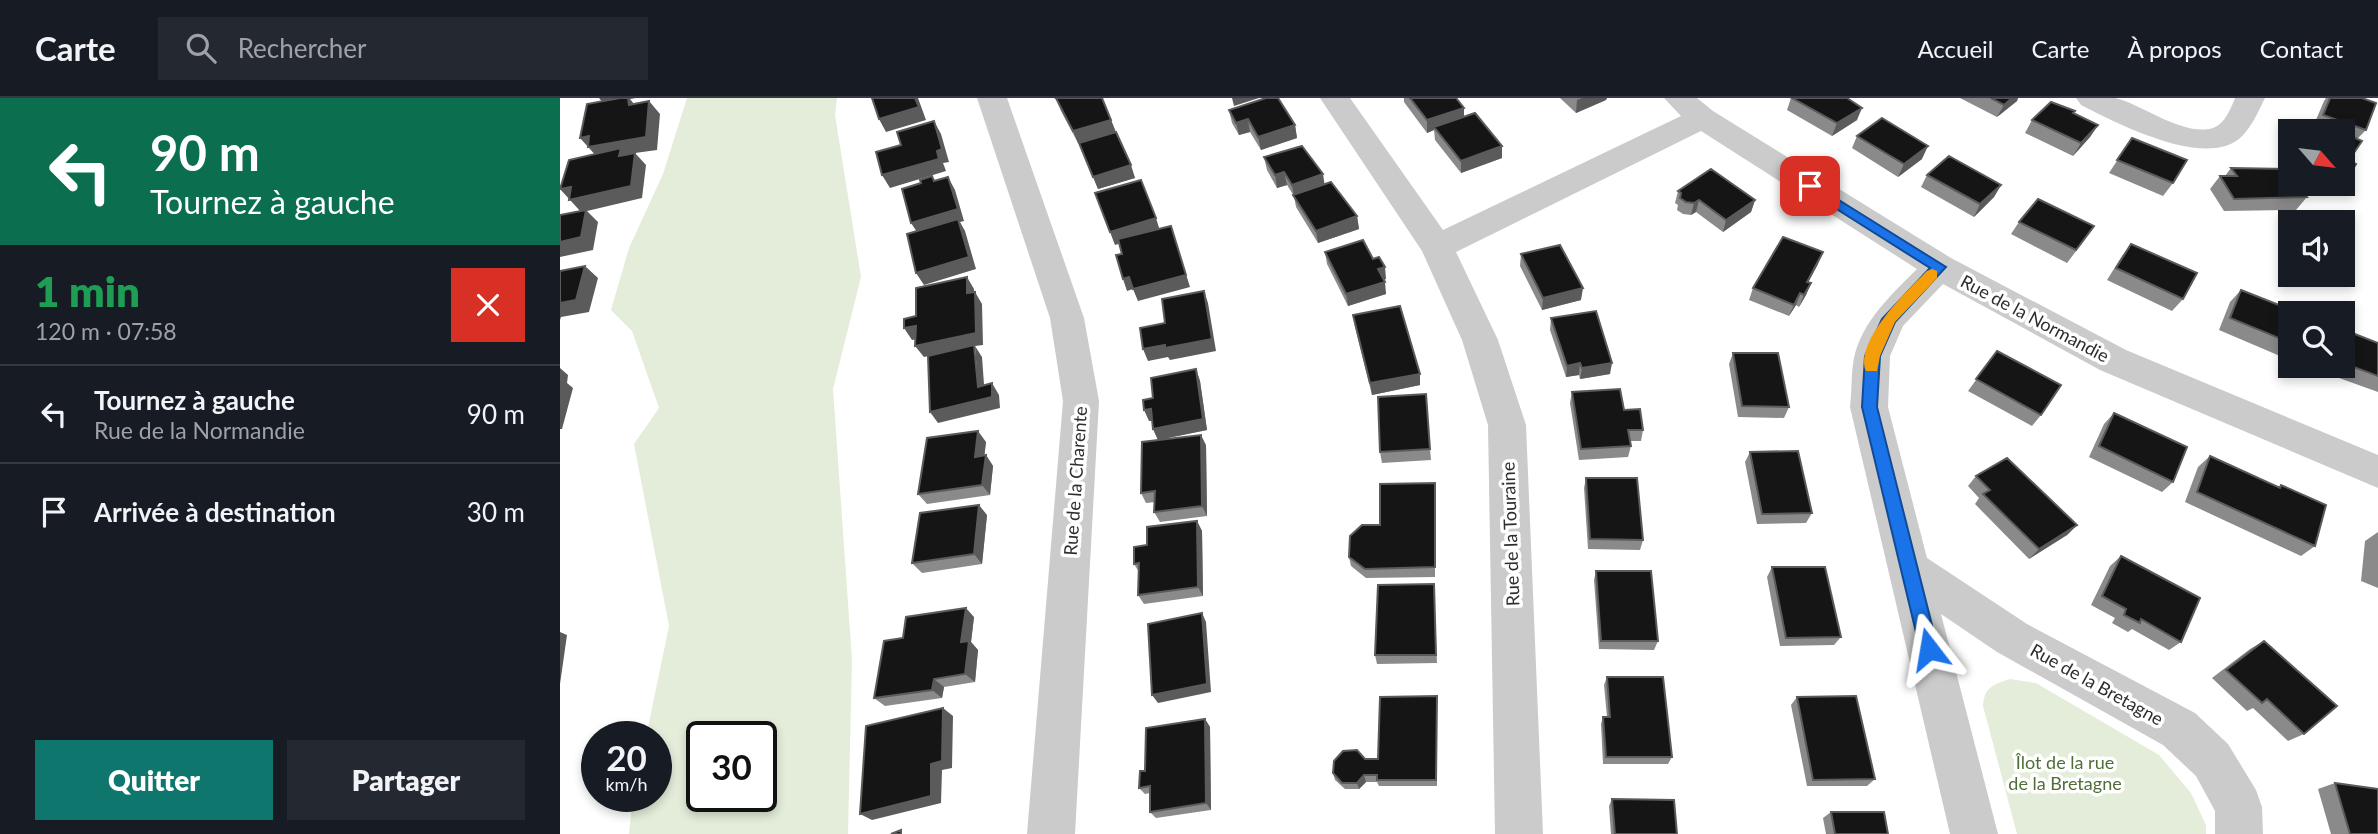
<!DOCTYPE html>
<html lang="fr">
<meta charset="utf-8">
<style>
body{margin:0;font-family:Lato,sans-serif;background:#242831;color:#f1f3f6;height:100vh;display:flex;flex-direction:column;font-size:26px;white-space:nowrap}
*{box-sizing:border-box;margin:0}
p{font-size:23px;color:#9ea1a6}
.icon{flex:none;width:38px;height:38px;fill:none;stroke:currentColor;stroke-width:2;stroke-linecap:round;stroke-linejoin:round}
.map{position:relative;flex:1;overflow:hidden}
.side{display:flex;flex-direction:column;background:#171b24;width:560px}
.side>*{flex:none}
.top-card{background:#0b6e4f;color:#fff;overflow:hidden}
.needle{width:46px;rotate:118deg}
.tools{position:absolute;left:1718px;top:21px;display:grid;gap:14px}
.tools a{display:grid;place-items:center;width:77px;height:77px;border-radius:0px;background:#171b24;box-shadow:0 4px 10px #0003;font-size:35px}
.speed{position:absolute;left:21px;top:623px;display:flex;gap:14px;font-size:35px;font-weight:700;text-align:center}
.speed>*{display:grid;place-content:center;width:91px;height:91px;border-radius:50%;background:#171b24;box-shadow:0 4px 10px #0003;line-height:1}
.speed small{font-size:18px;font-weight:400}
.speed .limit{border:4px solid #111;border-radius:10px;background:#fff;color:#111}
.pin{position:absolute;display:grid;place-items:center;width:60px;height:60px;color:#fff;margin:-30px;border-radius:14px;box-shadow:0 4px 10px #0006}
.me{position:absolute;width:77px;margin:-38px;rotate:346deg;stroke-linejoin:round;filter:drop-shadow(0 0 5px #0008)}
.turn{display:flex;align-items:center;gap:24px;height:147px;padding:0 35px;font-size:32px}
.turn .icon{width:91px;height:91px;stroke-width:2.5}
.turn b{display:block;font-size:49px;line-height:60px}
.round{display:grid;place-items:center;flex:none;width:74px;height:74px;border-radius:0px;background:#242831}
.overview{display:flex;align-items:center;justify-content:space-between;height:119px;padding:0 35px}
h1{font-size:42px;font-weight:800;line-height:52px;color:#1e9e55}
.cta{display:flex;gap:14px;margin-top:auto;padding:14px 35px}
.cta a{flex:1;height:80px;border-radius:0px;background:#0f766e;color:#fff;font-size:28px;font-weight:800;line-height:80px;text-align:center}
.cta a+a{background:#242831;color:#f1f3f6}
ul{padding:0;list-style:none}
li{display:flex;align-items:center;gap:21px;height:98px;padding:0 35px;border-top:2px solid #363941}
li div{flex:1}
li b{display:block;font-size:26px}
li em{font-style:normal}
header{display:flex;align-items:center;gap:42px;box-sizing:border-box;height:98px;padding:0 35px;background:#171b24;border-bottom:2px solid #363941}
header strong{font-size:33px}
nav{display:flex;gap:38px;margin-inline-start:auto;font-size:24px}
.search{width:490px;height:63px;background:#242831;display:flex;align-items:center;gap:18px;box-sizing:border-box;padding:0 24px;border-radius:0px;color:#9ea1a6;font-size:26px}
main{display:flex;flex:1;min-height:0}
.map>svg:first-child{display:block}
.green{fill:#e4edda;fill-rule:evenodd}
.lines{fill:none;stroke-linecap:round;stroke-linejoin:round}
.minor{fill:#cbcbcb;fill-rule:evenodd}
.wall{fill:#8a8a8a}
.shaded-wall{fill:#5b5b5b}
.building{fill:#151515;stroke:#5b5b5b;stroke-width:2}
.route{fill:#1a73e8;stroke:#114b97;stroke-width:2}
.slow{fill:#f59e0b}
.labels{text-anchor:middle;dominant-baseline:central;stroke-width:7;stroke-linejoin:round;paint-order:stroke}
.street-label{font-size:18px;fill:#2e2e2e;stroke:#fff}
.park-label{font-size:18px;fill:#4f6e37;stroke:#fff}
</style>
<header>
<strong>Carte</strong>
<div class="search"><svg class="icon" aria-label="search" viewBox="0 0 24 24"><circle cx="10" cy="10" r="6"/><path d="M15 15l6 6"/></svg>Rechercher</div>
<nav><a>Accueil</a><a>Carte</a><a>À propos</a><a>Contact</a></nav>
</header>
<main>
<section class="side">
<div class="top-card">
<div class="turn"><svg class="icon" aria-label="left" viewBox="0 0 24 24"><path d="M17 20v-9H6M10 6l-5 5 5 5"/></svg><div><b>90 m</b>Tournez à gauche</div></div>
</div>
<div class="overview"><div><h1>1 min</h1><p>120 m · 07:58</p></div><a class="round" style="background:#d93025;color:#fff"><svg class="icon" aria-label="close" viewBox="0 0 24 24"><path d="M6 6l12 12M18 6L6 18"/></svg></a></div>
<ul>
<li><svg class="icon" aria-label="left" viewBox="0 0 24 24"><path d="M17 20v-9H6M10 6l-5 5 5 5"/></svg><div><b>Tournez à gauche</b><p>Rue de la Normandie</p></div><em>90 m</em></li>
<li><svg class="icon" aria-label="arrive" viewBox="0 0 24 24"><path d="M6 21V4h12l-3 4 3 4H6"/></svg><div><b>Arrivée à destination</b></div><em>30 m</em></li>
</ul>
<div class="cta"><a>Quitter</a><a>Partager</a></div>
</section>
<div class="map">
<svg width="1818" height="736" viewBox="0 0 1818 736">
<rect width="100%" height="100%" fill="#fff"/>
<path class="green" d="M127,0H277L275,17L301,179L273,291L292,562L288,736H69L73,698H96V639H86L109,528L74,346L99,310L72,233L51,212L69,150L103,76ZM142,639H201V698H142Z
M1450,581L1476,585L1599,657L1631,695L1646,727V736H1457L1423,608C1424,589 1434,586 1450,581Z"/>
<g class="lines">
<path class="minor" d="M417,0H447L524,220L539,303L515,736H467L503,303L490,220Z
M760,0H790L883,132L1121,18L1104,0H1137L1153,13L1391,160L1566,252L1818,357V390L1540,272L1383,186L1343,228L1330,258L1328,309L1367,460L1467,526L1635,615L1668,646L1696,692L1702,709L1703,736H1655V713L1636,678L1603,647L1437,554L1381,516L1438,736H1390L1290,309C1292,293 1291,275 1294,260C1302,223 1332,196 1357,171L1141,33L896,154L938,242L966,327L983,736H935L928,327L902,242L862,153Z
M1516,0C1528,0 1543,0 1555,0C1582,6 1623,39 1653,30C1665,26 1671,10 1675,0H1705C1698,14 1691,31 1679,41C1643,70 1556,25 1521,7Z"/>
</g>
<path class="wall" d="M494,0H542L575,80L538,91L520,45H518L501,13L496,1H495Z
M844,0H896L904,10V19L942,60L901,75L875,42L874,32L867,35L844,4Z
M1000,0H1047L1046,2L1016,15Z
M1231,0L1297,22L1272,38L1227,12Z
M1400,0H1458L1457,3L1437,19Z
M1766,0H1802L1806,32L1797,41L1789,62L1792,72L1783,81V33H1759L1760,32L1753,29L1764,3Z
M669,12L735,27L737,40L701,52L690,34L679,37L672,25Z
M1472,22L1538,27L1530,39L1513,58L1465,35Z
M1297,38L1362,61L1338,79L1292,50Z
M1572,40L1613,85L1603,98L1549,75Z
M704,59L764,86L797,118L799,131L758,145L736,109L734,98L727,87L717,90L707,72Z
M1671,70L1730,74L1731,72V86L1747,99L1736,112L1664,113L1650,91L1660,78H1665Z
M1367,77L1441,87L1434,99L1414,119L1361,89Z
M1752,86H1770L1765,91Z
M1118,93L1195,102L1191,114L1163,134L1136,114L1131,117L1123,116L1117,112L1118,107L1115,105Z
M1459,124L1526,140L1507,165L1451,136Z
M1571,146L1623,201L1612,213L1547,182L1562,158Z
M765,154L813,161L826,181L823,182L826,196L788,208L767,166Z
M961,156L1021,202L982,212L960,168Z
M1258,166L1248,184L1251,185L1246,197L1239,209L1236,207L1229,218L1189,202L1193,190Z
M1681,192L1731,215V257L1727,261L1659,232L1670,204Z
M793,217L860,287L812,297L795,229Z
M991,220L1050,276L1020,281L1019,277L1006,279L990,232Z
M1787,233L1818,245V294L1768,276L1770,268H1783V237Z
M1437,253L1481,317L1472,328L1408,293Z
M1173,255L1229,309L1224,320L1178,319L1169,266Z
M636,271L640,283L647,332L603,341L646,347L647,418L600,424L594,414L595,404L586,405L581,395L598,342L593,331V323H589L593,300Z
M1012,294L1064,312L1083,332L1081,343H1070L1071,348L1068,359L1019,362L1010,305Z
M1554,315L1613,384L1602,394L1529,359L1544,326Z
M426,344L424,358L426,357L433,368L430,397L367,406L358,396Z
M870,351L871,362L822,365L820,354Z
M1190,354L1252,415L1246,425L1197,426L1185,364Z
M1650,358L1718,389L1721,387L1755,448L1741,458L1625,404L1638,369Z
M1416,378L1517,427L1507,437L1469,461L1415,406L1419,400L1408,388Z
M1026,380L1083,442L1080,452L1028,451L1024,390Z
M875,385V479L806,480L791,468L789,459L820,427Z
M427,417L422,466L362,475L352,465Z
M637,423L642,433L643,498L584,506L578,497L579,474L574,466L587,447Z
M1818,434V490L1801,483L1805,443Z
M1561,458L1621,544L1609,552L1572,531L1568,534L1552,525L1555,520L1531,507L1550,468Z
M1212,469L1281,539L1274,547L1220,548L1207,479Z
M1036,473L1098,543L1094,552L1039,551L1034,482Z
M874,486L877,565L817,566L815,557Z
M414,519L411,544L418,552L415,584L384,589L382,600L325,608L314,600L343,540Z
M1704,543L1744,636L1728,643L1693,610L1687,613L1652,580L1690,551Z
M1047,579L1112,659L1108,666H1043L1041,626L1043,619H1047L1044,587Z
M1237,599L1315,681L1307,688H1247L1231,607Z
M877,606V688H819L817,684H806L799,691H785L775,682L773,675L805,661H818Z
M645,621L650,629L651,712L596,720L590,714V695L585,696L579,690L585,673Z
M1775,685L1818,736H1771L1758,691Z
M1052,701L1117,736H1051L1049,708Z
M1271,714L1328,736H1266L1263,720Z"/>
<path class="shaded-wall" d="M39,0H76L70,1L78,11L44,6Z
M355,0H358L366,22L326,34L319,21Z
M672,0H699L674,8Z
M1022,0H1047L1046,2L1016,15L1017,2Z
M1452,0H1458L1457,3L1437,19L1444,7Z
M89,3L100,16L97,52L75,55L86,67L82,100L27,113L38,124L33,152L0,159V144L21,114L0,91L39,61L20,40Z
M904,10V22L874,29V32L867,35V22Z
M1302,10L1297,22L1272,38L1277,25Z
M688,21L690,34L679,37L676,25Z
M551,22L556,35L518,45L513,33Z
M374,23L381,36L389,64L383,65L386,73L330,90L322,77L377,53Z
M735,27L737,40L701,52L698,39Z
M1538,27L1530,39L1513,58L1521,45Z
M942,48V60L901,75V63Z
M1368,48L1362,61L1338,79L1344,66Z
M571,67L575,80L538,91L533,79Z
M724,74L727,87L717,90L715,77Z
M763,76L765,89L734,99L732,87Z
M388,79L395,92L404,123L400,124L405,133L416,171L364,187L356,175L359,137L351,125Z
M1441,87L1434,99L1414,119L1420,106Z
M1139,102L1136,114L1131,117L1134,105Z
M1195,102L1191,114L1163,134L1166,122Z
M797,118L799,131L758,145L756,133Z
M596,120L600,133L555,147L550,134Z
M611,128L630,189L578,203L573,191L567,193L563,181Z
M1263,154L1258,166L1242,196L1247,184Z
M25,168L38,180L29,214L1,219L0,222V205Z
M825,169L826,181L819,183L818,171Z
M407,179L414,191V207L407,195Z
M825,184L826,196L788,208L786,196Z
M1251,185L1246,197L1239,209L1244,197Z
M1023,190L1021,202L982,212L983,200Z
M644,193L648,205L656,253L610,262L608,259L588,263L583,251Z
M415,194L422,206L423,247L415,248L422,259L425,300L418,289L415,248L364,259L355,248Z
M1240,195L1236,207L1229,218L1234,207Z
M356,228L364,240L352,242L344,230Z
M1020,265L1019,277L1006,279L1007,268Z
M1052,265L1050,276L1020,281L1022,270Z
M0,270L8,277L7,285L13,290L2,331H0Z
M636,271L640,283L647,332L598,342L593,331Z
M860,276V287L812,297L810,285Z
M432,285L439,297L440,310L378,325L370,314Z
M591,311L596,322L589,323L584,312Z
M418,333L426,344L423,370L415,359Z
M641,337L646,347L647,418L642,408Z
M426,357L433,368L430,397L422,387Z
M419,407L427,417L422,466L414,456Z
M637,423L642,433L643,498L638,489Z
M1517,427L1507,437L1469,461L1479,451Z
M406,510L414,519L411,544L418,552L415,584L405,576L401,544Z
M642,515L646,524L651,594L598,605L592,597Z
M0,534L7,537L0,586Z
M374,581L384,589L382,600L372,592Z
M383,610L393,618L392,670L382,672L381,705L312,722L300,716L371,666Z
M645,621L650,629L651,712L646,705Z
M804,677L806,684L799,691L797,685Z"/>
<path class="building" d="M60,0H68L69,7L89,3L86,39L28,49L29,38L20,40L27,6Z
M312,0H355L359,9L319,21Z
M496,0H542L551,22L513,33Z
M706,0H718L735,27L698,39L688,21L676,25L669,12Z
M850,0H896L904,10L867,22Z
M1232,0H1287L1302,10L1277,25Z
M1431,0H1452L1444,7Z
M1770,0H1802L1816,5L1806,32L1763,17Z
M1491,4L1515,13L1513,15L1538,27L1521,45L1472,22Z
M915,15L942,48L901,63L874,29Z
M1322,20L1368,48L1344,66L1297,38Z
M374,23L382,51L377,53L379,61L322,77L316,54L341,47L337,34Z
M1764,27L1778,33H1760Z
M556,34L571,67L533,79L519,45Z
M1783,35L1802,43L1789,62L1796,66L1792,72L1783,69Z
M1572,40L1627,62L1613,85L1557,62Z
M742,48L763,76L732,87L724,74L715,77L704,59Z
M61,50L59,58L75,55L71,88L9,102L11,89L0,91L9,62Z
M1389,58L1441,87L1420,106L1367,77Z
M1671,70L1728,71L1731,75V86H1738L1747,99L1674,101L1660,78H1677Z
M1151,71L1195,102L1166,122L1139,102L1134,105L1126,104L1120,100L1121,95L1118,93Z
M372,78L374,83L388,79L398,111L351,125L342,91L361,85L360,82Z
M581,82L596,120L550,134L535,95Z
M771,84L797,118L756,133L733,97Z
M1478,101L1534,128L1516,152L1459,124Z
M26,112L21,139L0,144V117Z
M398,121L409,159L356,175L347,136Z
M611,128L626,177L573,191L569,179L563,181L556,157L562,156L558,141Z
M1223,139L1263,154L1247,184L1251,185L1244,197L1240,195L1234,207L1193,190Z
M803,142L813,161L819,159L825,169L818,171L825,184L786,196L765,154Z
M1571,146L1637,175L1623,201L1556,170Z
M1000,147L1023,190L983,200L961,156Z
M25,168L16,202L0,205V173Z
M407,179V195L415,194L416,235L355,248L356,228L344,230V221L356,218V190Z
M1681,192L1739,215H1731V245L1670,220Z
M644,193L652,241L605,250V247L583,251L580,230L605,225L602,201Z
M840,208L860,276L810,285L793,217Z
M1036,213L1052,265L1022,270L1020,265L1007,268L991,220Z
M1787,233L1818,245V278L1783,265V255Z
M414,247L418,289L432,285V299L370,314L368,258Z
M1437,253L1501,287L1481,317L1416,281Z
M1173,255H1218L1229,309L1182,308Z
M636,271L643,321L593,331L591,311L584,312L583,302L593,300L591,280Z
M1060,291L1064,312L1080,311L1083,332H1068L1071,348L1021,351L1012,294Z
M866,296L870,351L820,354L818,299Z
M1554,315L1627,349L1613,384L1539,348Z
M418,333L415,359L426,357L422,387L358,396L367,340Z
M641,337L642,408L594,414L595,393L581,395L582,344Z
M1238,353L1252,415L1202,416L1190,354Z
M1650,358L1720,390L1721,387L1766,407L1755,448L1637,394Z
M1447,360L1517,427L1479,451L1423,396L1430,392L1416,378Z
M1026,380H1077L1083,442L1030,441Z
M875,385V469L805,471L789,459L790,438L802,427H820V386Z
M419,407L414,456L352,465L360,415Z
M637,423L638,489L578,497L579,465L574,466V449L587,447V429Z
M1561,458L1640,500L1621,544L1581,521L1580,525L1564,517L1566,511L1542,498Z
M1212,469H1265L1281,539L1226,540Z
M1036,473H1091L1098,543H1041Z
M874,486L876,557H815L818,487Z
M406,510L401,544L409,543L405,576L374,581L372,592L314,600L324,543L343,540L346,519Z
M642,515L647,586L592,597L588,526Z
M1704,543L1777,608L1744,636L1707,601L1702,605L1666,572Z
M1047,579H1103L1112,659H1046L1043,619H1050Z
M877,598L876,682H817V677H804L797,685H782L773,675L774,663L783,653L797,652L805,661H818L820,599Z
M1296,598L1315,681L1253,682L1237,599Z
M383,610L382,663L371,666V698L300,716L306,628Z
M645,621L646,705L590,714V688L579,690L580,673H585L586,630Z
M1775,685L1818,691V736H1790Z
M1052,701L1114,702L1117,736H1055Z
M1271,714H1324L1328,736H1275Z
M341,732V736H331Z"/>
<path class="route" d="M1250,84L1386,169L1335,224L1320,258L1317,309L1378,551L1375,557L1369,560L1363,557L1360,551L1302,309L1305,258L1322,221L1370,170L1245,91L1243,88Z"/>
<path class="slow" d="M1372,171L1377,173V180L1335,224L1320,258L1317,273H1306C1294,243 1348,192 1367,173Z"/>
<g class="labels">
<g class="street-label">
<text transform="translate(1475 220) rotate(28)">Rue de la Normandie</text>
<text transform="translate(515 383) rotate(-86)">Rue de la Charente</text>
<text transform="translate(950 436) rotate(-92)">Rue de la Touraine</text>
<text transform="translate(1537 586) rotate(29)">Rue de la Bretagne</text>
</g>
<g class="park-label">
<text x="1505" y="664">Îlot de la rue<tspan x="1505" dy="21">de la Bretagne</tspan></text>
</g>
</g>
</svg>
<div class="tools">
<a><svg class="needle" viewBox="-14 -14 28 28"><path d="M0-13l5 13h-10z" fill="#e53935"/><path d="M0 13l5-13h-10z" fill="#9ea1a6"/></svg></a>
<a><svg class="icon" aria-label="sound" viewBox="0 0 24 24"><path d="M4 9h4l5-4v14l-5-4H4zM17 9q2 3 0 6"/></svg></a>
<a><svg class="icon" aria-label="search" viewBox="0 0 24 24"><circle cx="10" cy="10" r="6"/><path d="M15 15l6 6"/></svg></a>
</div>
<div class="speed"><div>20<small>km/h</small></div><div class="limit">30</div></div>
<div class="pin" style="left:1250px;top:88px;background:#d93025"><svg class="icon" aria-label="arrive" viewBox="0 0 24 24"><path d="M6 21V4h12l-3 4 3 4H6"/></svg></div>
<svg class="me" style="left:1369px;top:551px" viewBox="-20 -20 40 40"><path d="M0-17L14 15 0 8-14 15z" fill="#1a73e8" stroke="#fff" stroke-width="4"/></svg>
</div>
</main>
